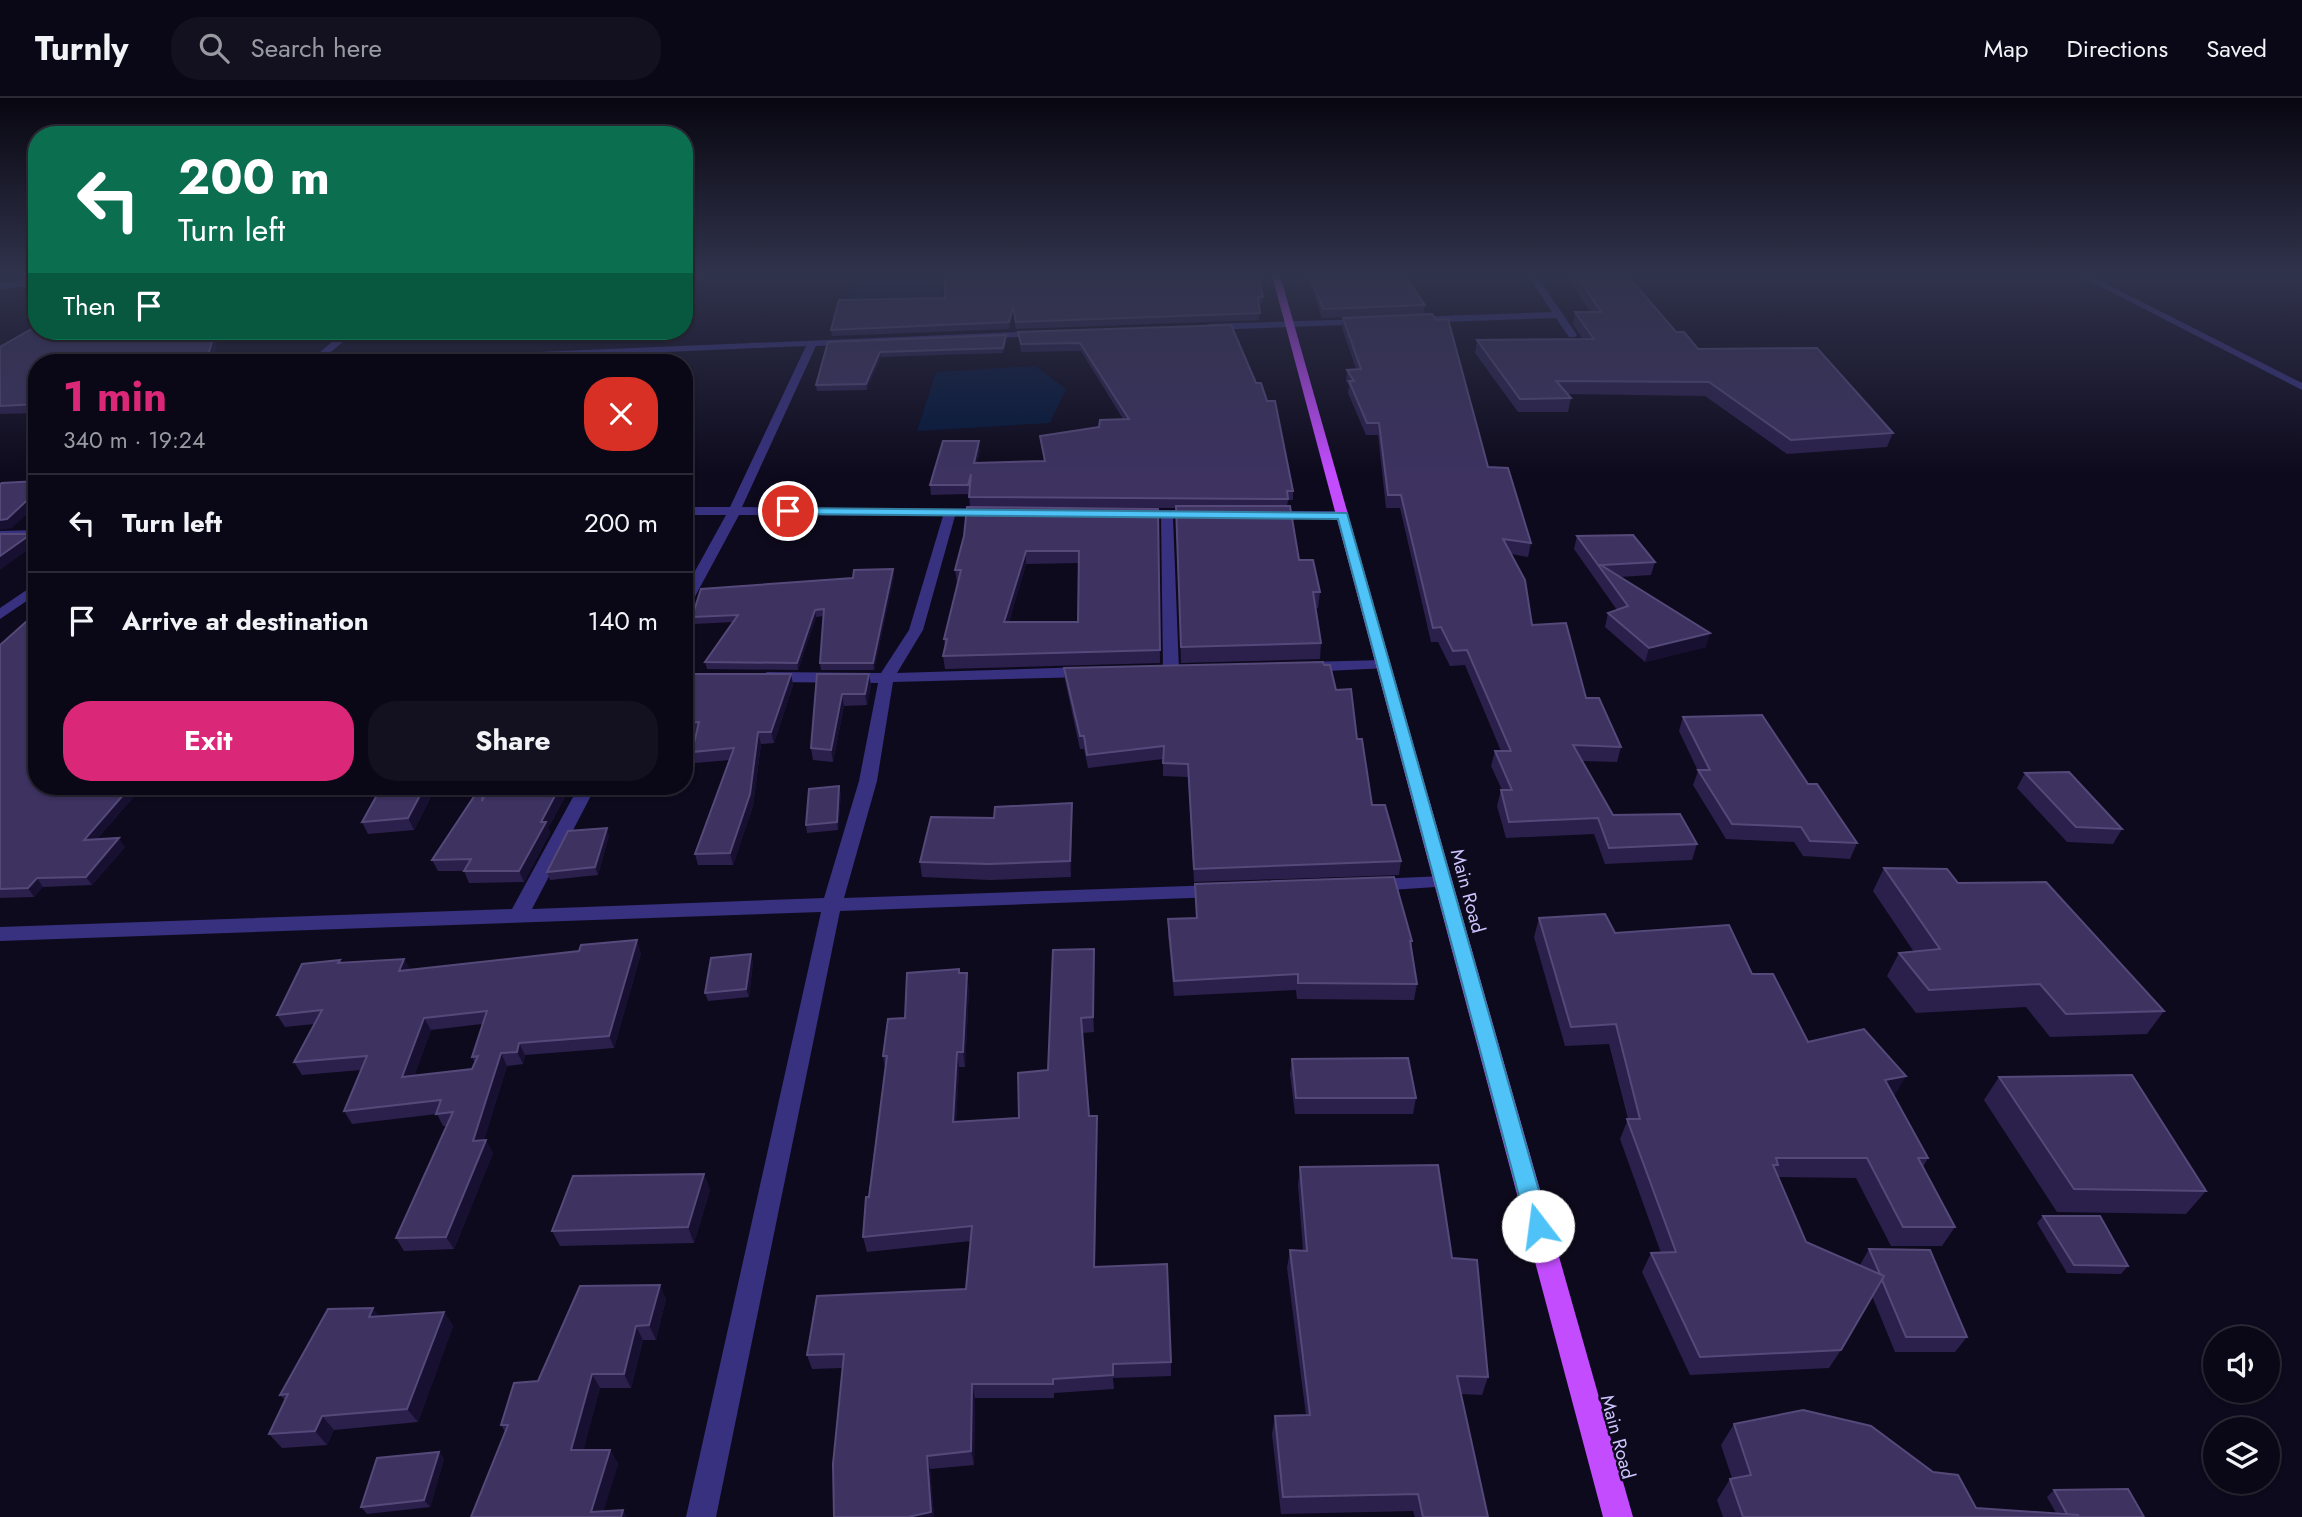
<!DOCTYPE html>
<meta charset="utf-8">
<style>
body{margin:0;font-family:Jost,sans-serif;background:#13111f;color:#f1f3f6;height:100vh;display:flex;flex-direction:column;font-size:26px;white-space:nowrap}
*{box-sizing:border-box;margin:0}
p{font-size:23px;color:#999aa1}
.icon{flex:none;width:38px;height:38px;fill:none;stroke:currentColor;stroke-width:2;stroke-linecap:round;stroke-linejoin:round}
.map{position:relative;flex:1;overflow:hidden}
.panel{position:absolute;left:28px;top:256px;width:665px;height:441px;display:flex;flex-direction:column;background:#0a0816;border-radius:28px;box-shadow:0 2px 5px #0004,0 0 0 2px #2a2935}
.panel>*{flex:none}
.banner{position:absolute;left:28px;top:28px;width:665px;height:214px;border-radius:28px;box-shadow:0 2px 5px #0004,0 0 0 2px #2a2935;background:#0b6e4f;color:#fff;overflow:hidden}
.tools{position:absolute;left:2203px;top:1228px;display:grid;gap:14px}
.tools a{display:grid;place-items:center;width:77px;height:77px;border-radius:50%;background:#0a0816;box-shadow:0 2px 5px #0004,0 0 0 2px #2a2935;font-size:35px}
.pin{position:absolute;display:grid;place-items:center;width:60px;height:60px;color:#fff;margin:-30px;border:4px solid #fff;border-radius:50%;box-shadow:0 2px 7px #0007}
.me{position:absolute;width:77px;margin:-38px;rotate:345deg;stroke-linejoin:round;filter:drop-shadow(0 0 5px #0008)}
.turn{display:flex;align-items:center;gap:24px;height:147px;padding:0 35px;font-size:32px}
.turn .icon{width:91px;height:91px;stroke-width:2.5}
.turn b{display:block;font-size:49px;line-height:60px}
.then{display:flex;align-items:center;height:66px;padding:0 35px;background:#0003;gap:14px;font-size:26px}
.round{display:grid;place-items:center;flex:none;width:74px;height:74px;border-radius:28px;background:#13111f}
.overview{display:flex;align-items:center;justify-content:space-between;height:119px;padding:0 35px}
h1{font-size:42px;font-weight:700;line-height:52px;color:#db2777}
.primary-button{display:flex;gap:14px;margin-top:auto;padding:14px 35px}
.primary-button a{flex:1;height:80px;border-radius:28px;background:#db2777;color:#fff;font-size:28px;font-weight:700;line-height:80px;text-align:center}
.primary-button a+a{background:#13111f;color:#f1f3f6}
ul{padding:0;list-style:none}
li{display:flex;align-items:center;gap:21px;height:98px;padding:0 35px;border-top:2px solid #2a2935}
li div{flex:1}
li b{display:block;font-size:26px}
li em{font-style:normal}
header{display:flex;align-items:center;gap:42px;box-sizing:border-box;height:98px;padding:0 35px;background:#0a0816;border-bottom:2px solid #2a2935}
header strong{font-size:33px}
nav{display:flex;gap:38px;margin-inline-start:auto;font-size:24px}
.search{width:490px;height:63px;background:#13111f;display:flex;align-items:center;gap:18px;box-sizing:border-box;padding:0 24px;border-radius:28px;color:#999aa1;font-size:26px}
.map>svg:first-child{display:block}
.water{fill:#05173a}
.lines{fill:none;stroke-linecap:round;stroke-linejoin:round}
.minor{fill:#37317f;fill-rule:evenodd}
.major{fill:#c34cff;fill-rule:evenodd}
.wall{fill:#2b204c;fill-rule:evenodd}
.shaded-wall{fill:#181031}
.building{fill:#3d3260;stroke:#544979;stroke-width:2;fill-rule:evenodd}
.route{fill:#4fc3f7;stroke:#337fa1;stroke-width:2}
.labels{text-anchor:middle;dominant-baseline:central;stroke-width:5;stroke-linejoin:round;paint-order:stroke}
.street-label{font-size:19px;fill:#cec5ff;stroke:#0e0a1d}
</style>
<header>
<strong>Turnly</strong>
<div class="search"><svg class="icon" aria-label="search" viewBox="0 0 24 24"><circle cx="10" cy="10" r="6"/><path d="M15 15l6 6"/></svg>Search here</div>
<nav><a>Map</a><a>Directions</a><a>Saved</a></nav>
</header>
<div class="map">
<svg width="2302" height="1419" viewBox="0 0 2302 1419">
<rect width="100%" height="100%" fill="#0e0a1d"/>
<path class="water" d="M861,177H944L939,199L846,200Z
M1035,268L1066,291L1050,325L917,333L936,274Z"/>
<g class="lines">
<path class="minor" d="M1527,177H1536L1577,237L1575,239H1569L1556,220L1412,225L1407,222L1412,219L1552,214Z
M2078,177H2089L2302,285V292Z
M37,181V187L0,191V185Z
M1366,221L1369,222V226L1209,232L1204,229L1209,226Z
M345,233H356L319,264H308Z
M1044,233V237L1041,238L816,248L742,409L993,411V417L989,418H955L923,532L897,575L1086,569L1094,574L1086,579L893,584L877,683L844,800L1217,787L1224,788L1226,793L1224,798L1217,799L840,813L716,1419H686L821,814L0,843V829L512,811L579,688H596L532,811L824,800L859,683L878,585L767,584L759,579L767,574L881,575L909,532L943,418L739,417L691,506L684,510V493L726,417H684V409H730L806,248L430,264H361L366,261Z
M1136,412H1199L1205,416L1199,420H1173L1179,572L1171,577L1163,572L1161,420L1132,419L1130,416Z
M1269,413H1343L1349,417L1343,421L1265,420V414Z
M37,432V440L0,441V433Z
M37,485V496L0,521V510Z
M1383,562L1391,567L1388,570L1306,574L1298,569L1306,564Z
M1444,778L1451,780L1453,784L1451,788L1375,793L1368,791L1366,787L1368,783L1375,781Z"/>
<path class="major" d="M1272,177H1280L1633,1419H1603Z"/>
</g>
<path class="wall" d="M761,177H805L803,180L762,181Z
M1307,177H1404L1425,207L1423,216L1322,220Z
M1567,177H1624L1676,234L1698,251L1893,335L1887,349L1787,356L1705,298L1567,296L1571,300L1568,314H1518L1475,255L1477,242L1583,241L1573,226L1575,214H1590Z
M1263,199L1262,205H1259V222L1016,231L1013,214L1009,231L832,238L831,232L839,202Z
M1343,220L1488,369L1531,445L1528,459L1511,456L1532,527L1621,649L1617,664L1582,663L1613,717L1697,746L1692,762L1605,766L1594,736L1506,740L1497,708L1501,692H1502L1491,668L1495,653H1501L1465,567L1450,568L1438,544H1431L1400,410H1386L1378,337H1366L1348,295L1349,288L1346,283L1347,272L1356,271L1342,230Z
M1231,227L1293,393V402H1288L1287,408L1299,462L1320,494L1318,510H1316L1321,545L1320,561L1181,565L1176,410L970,409L969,396L931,397L930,387L980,352L977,365L1044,363L1040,338L1099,329L1123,321L1081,253L1021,254L1018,234Z
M37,233H220L212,264H37V315L0,316V249Z
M1006,243L1003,255L881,259L867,292L817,293L816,287L828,244Z
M1158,411L1160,565L945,571L943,558L945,550L944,541L958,484H957L955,472ZM1079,465L1078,524H1009L1026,466Z
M1577,438L1655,464L1651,477L1620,479L1706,549L1645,564L1605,529L1608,515L1617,512L1574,451Z
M894,478L874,572H821L820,565L824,518L816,519L798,572L707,571L705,564L733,524L694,526L692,519L853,480Z
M0,547L143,688L97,741L125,749L92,787L43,789L34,799L0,800Z
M1324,567L1336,592L1357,641L1372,707L1401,763L1399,777L1194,784L1188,679L1163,678V661L1088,670L1084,651H1080L1065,582L1064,570Z
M684,576H791L793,587L774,645L761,646L753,708L733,767H698L695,756L730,662L695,665L692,654L696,636H684Z
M817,576H869L871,588L867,607L844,608L833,664L813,662L811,650Z
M1683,619L1808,686L1857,745L1850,761L1803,758L1794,744L1726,741L1693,687L1698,673L1679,633Z
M2025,675L2122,731L2113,746L2067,744L2017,690Z
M436,688L414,732L368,736L362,724Z
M481,688H486L487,692L489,688H571L548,730L550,735L524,784L469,785L464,773H438L432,762Z
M841,695L838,732L807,735L806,727Z
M1072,720L1071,779L991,782L922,779L920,764Z
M609,737L598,777L550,782L547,774Z
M1884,770L1958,785L2164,913L2147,936L2050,939L2026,909L1916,915L1887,878L1899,855L1914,854L1873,793Z
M1195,786L1412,843L1411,850L1417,886L1414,902L1297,901L1296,892L1174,898L1168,836V821L1196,820Z
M1539,820L1615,835L1752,876L1808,944L1895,997L1893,998L1928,1060L1923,1069L1955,1129L1942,1148H1891L1856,1080L1778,1079L1806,1144L1860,1167L1869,1151L1967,1239L1955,1254H1895L1872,1198L1841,1252L1829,1270L1690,1277L1642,1174L1651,1155H1661L1620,1041L1628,1021L1609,946L1565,948L1534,839Z
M641,855L614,950L525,957L523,966L507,968L484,1042L493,1055L454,1151L404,1153L396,1140L447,1028H443L437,1016L352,1026L344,1013L361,972L302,977L294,964L314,926L285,929L277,917L340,862L342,865L404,861L410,872ZM482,926L472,959L475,965L472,971L414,978L431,932Z
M753,864L749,899L708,903L705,895Z
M1094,866V934L1082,935L1089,1018H1097L1095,1169L1171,1264V1278L1113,1280L1114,1291L1054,1295V1300H975L974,1367L930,1371L934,1419H834L842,1270L812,1271L807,1257L966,1191L971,1143L867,1154L863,1139L885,970L883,958L905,920L960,875L969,890L965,969H959L956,1024L1019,1020L1048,972Z
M1292,961L1416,1000L1413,1016H1295L1290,976Z
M1999,979L2206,1093L2186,1116L2057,1114L1984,1002Z
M1300,1069L1452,1160L1488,1279L1482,1297L1461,1296L1488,1419H1415L1413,1413L1281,1416L1272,1336L1275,1318L1306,1317L1287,1170L1290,1152H1303L1298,1087Z
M704,1076L710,1092L694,1145L560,1148L552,1133Z
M2043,1118L2128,1168L2121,1176L2067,1175L2037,1125Z
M666,1201L656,1242H643L631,1290H600L583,1352H610L618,1366L603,1413L471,1419L505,1334L501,1327L538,1283Z
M444,1214L453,1228L418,1324L334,1332L327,1347L282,1350L269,1336L285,1302L280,1297L379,1218Z
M1734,1326L1976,1410L2056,1415L2047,1399L2054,1392L2144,1419H1723L1717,1402L1730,1381L1732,1380L1721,1347Z
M439,1354L444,1361L430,1409L367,1416L361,1409Z"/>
<path class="shaded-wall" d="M1013,208V214L1009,231V224Z
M215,233H220L212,264H206Z
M880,254L881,259L867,292L866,286Z
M979,343L980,352L975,374L974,365Z
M37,393V407L12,430L0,432V422Z
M31,436L37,445L0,472V458Z
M1026,453V466L1005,537L1004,524Z
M893,471L894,478L874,572L873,565Z
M815,512L816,519L798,572L797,565Z
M1710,535L1706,549L1645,564L1649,550Z
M791,576L793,587L774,645L771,634Z
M869,576L871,588L867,607L865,596Z
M842,596L844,608L833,664L831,652Z
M758,634L761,646L753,708L733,767L730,755Z
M131,688H143L89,750L84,742Z
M425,688H436L414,732L408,720Z
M483,688H486L488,695L482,703Z
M560,688H571L548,730L550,735L524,784L519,773L541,724Z
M839,688L841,695L838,732L837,724Z
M1072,705V720L1071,779L1070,763Z
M607,730L609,737L598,777L595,769Z
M119,740L125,749L92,787L86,779Z
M37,780L43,789L34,799L28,790Z
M637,842L641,855L614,950L609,938Z
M1094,851V934L1093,919Z
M751,856L753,864L749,899L746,891Z
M404,861L411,873H399Z
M967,875L969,890L965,969L963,954Z
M424,920L431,932L409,991L402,979Z
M519,945L525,957L523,966L517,954Z
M957,954L959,969L955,1039L953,1024Z
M501,955L507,968L480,1055L473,1043Z
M1906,978L1895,997L1874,1002L1885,982Z
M1097,1018V1033L1094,1184V1169Z
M486,1042L493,1055L454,1151L446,1139Z
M704,1076L710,1092L694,1145L688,1129Z
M660,1187L666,1201L656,1242L649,1227Z
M373,1210L383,1224L369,1219Z
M444,1214L453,1228L418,1324L407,1311Z
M636,1228L643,1242L631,1290L624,1276Z
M592,1276L600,1290L580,1366L571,1352Z
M972,1286L975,1300L974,1367L971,1353Z
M322,1318L334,1332L327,1347L315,1333Z
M610,1352L618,1366L602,1419L591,1414Z
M439,1354L444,1361L430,1409L424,1402Z
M927,1358L930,1371L934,1419H908Z
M623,1412L627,1419H621Z"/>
<path class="building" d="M945,177H1258L1263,199H1258L1260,215L1016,224L1013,208L1009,224L831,232L839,202L945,200Z
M1310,177H1404L1425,207L1323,211Z
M1577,177H1624L1640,192L1676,234H1684L1698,251L1817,250L1893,335L1791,342L1709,284L1556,283L1571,300L1520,301L1477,242L1594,241L1575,214H1601Z
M1432,216L1436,222L1448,221L1488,369L1508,370L1531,445L1503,441L1525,482L1532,527L1566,525L1586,600H1599L1621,649L1573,647L1613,717L1680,716L1697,746L1609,750L1598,720L1509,724L1501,692H1512L1495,653H1511L1467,552L1453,553L1441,529L1433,530L1401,397H1388L1379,325H1367L1349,283H1354L1347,272L1361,271L1343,220Z
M1231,227L1256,285H1261L1267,303H1275L1293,393H1287L1288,401L969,399L971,376L968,387H930L943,343H979L974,365L1045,363L1040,338L1099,329L1100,322L1129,321L1080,245L1021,246L1018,234Z
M37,228V233H215L206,264H37V306L0,308V249Z
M1006,237L1003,250L880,254L866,286L816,287L828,244Z
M37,383V393L7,421L0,422V386L2,385Z
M1176,408H1290L1299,462H1313L1320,494H1313L1321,545L1181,549Z
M967,409L1158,411L1160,552L943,558L947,541H944L961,472H955L964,438ZM1026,453H1079L1078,524H1004Z
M0,436H31L0,458Z
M1633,437L1655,464L1601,467L1710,535L1649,550L1608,515L1628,508L1577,438Z
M893,471L873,565H820L824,511L815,512L797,565L705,564L738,517L692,519L701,491L853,480L854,472Z
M37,514V688H131L84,742L119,740L86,779L37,780L28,790L0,791V547Z
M1323,564L1324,567H1330L1336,592L1351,591L1357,641H1362L1372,707H1385L1401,763L1194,771L1188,666L1163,665L1164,648L1087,657L1084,638H1080L1064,570Z
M684,576H791L771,634H758L750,696L730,755L695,756L734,650L692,654L699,624L684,625Z
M817,576H869L865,596H842L831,652L811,650Z
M1762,617L1808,686H1817L1857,745L1810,743L1801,729L1732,726L1698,672H1710L1683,619Z
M2069,674L2122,731L2076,729L2025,675Z
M382,688H425L408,720L362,724Z
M481,688H483L482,703L489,688H560L541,724H546L519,773H464L471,761L432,762Z
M839,688L837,724L806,727L809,691Z
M1072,705L1070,763L989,766L920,764L931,719L994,720L995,709Z
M607,730L595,769L547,774L568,733Z
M1884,770L1947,771L1958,785L2046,784L2164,913L2066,916L2040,886L1929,892L1899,855L1940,851Z
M1394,779L1412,843H1410L1417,886L1298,885V876L1174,883L1168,821L1197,820L1195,786Z
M1605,816L1615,835L1729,827L1752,876H1773L1808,944L1864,931L1906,978L1885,982L1928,1060H1918L1955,1129H1903L1867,1060H1776L1778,1067H1773L1806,1144L1884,1178L1841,1252L1700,1259L1651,1155L1676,1154L1627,1021H1640L1616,926L1571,929L1539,820Z
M637,842L609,938L519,945L517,954L501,955L473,1043L486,1042L446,1139L396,1140L453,1014L436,1016L441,1002L344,1013L367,958L294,964L322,912L277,917L302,866L340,862L338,865L404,861L399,873L579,853L581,847ZM487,913L472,959L478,958L472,971L402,979L424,920Z
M1094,851L1093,919L1081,920L1089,1018H1097L1094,1169L1167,1166L1171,1264L1113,1266V1277L1053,1281V1286H972L971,1353L927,1358L931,1414L908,1419H834L833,1366L844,1256L807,1257L817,1198L966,1191L972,1128L863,1139L866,1099H869L887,958H883L888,921L905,920L907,875L959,871V875H967L963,954H957L953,1024L1019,1020L1018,975L1048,972L1053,852Z
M751,856L746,891L705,895L711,860Z
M1408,960L1416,1000H1296L1292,961Z
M2132,977L2206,1093L2074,1091L1999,979Z
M1438,1067L1452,1160L1477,1162L1488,1279L1457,1278L1488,1419H1423L1418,1396L1283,1399L1275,1318L1310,1317L1290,1152L1307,1153L1300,1069Z
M704,1076L688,1129L552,1133L573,1078Z
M2043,1118H2100L2128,1168L2074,1167Z
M1869,1151L1930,1152L1967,1239H1906L1882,1182L1884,1178L1880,1176Z
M660,1187L649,1227L636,1228L624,1276H592L571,1352H610L591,1414L623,1412L621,1419H471L508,1327H501L514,1285L538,1283L580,1188Z
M373,1210L369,1219L444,1214L407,1311L322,1318L315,1333L269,1336L288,1296L280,1297L328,1211Z
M1803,1312L1871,1328L1933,1374L1958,1377L1976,1410L2078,1417L2079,1419H1743L1730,1381L1751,1377L1734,1326Z
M439,1354L424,1402L361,1409L377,1360Z
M2128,1391L2144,1419H2079L2078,1417L2067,1416L2054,1392Z"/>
<linearGradient id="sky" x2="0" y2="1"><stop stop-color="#080610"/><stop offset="0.47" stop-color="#30334c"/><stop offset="1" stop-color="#30334c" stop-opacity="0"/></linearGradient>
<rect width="2302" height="376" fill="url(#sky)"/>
<path class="route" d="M784,410L1347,415L1549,1128L1546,1135L1538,1138L1530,1135L1527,1128L1338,421L788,416L784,415Z"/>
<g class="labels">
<g class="street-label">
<text transform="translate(1468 793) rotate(75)">Main Road</text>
<text transform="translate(1618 1339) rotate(75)">Main Road</text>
</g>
</g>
</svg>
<div class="tools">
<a><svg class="icon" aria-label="sound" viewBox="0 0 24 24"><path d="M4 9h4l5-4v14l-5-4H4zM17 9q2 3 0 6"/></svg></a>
<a><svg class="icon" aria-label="layers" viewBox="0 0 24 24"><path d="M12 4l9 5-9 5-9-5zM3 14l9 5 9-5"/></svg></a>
</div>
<div class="pin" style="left:788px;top:413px;background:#d93025"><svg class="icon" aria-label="arrive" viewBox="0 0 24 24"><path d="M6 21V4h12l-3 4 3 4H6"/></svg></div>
<svg class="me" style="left:1538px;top:1128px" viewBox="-20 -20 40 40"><circle r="19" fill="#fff"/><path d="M0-13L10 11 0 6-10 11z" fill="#4fc3f7"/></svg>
<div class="banner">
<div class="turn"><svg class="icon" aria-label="left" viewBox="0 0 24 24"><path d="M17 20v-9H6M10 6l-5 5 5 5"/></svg><div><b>200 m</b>Turn left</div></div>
<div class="then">Then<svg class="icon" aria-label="arrive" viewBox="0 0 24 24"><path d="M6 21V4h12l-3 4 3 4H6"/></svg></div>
</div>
<section class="panel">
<div class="overview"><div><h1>1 min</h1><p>340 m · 19:24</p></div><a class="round" style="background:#d93025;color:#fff"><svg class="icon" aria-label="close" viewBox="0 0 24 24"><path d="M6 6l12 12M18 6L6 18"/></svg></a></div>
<ul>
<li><svg class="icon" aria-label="left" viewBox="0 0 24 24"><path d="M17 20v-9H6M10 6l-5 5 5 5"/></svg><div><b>Turn left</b></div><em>200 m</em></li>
<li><svg class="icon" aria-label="arrive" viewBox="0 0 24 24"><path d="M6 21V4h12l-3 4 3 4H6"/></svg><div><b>Arrive at destination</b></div><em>140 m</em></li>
</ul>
<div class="primary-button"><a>Exit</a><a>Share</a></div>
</section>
</div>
